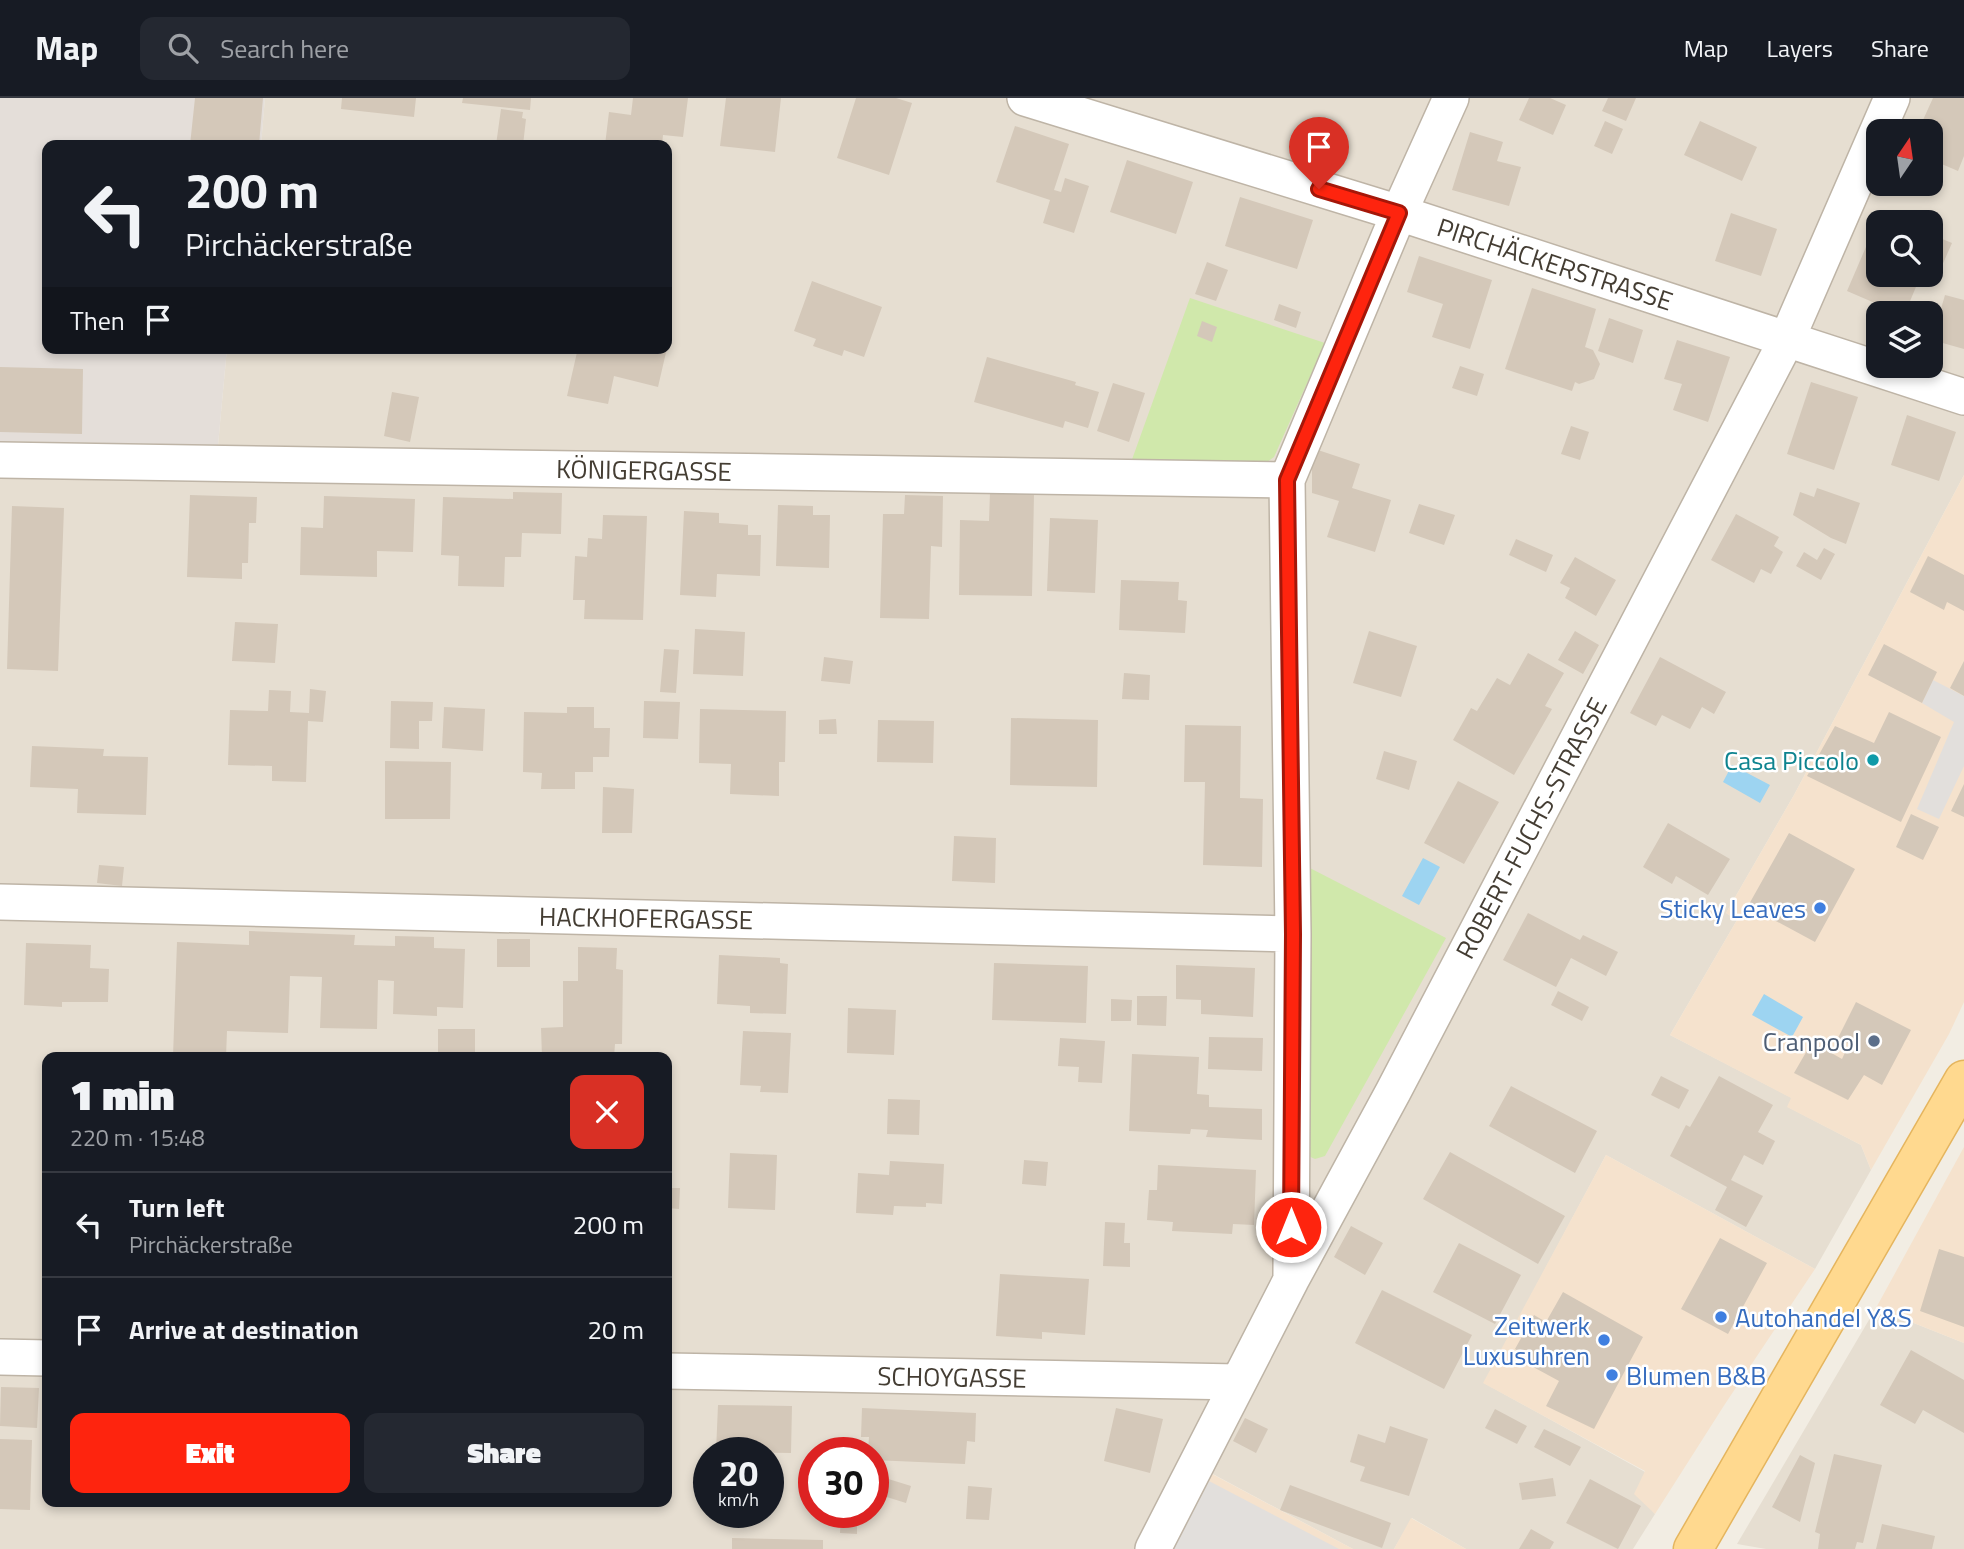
<!DOCTYPE html>
<meta charset="utf-8">
<style>
body{margin:0;font-family:"Titillium Web",sans-serif;background:#242831;color:#f1f3f6;height:100vh;display:flex;flex-direction:column;font-size:26px;white-space:nowrap}
*{box-sizing:border-box;margin:0}
p{font-size:23px;color:#9ea1a6}
.icon{flex:none;width:38px;height:38px;fill:none;stroke:currentColor;stroke-width:2;stroke-linecap:round;stroke-linejoin:round}
.map{position:relative;flex:1;overflow:hidden}
.details{position:absolute;left:42px;top:954px;width:630px;height:455px;display:flex;flex-direction:column;background:#171b24;border-radius:14px;box-shadow:0 4px 10px #0003}
.details>*{flex:none}
.top-card{position:absolute;left:42px;top:42px;width:630px;height:214px;border-radius:14px;box-shadow:0 4px 10px #0003;background:#171b24;color:#f1f3f6;overflow:hidden}
.needle{width:46px;rotate:13deg}
.controls{position:absolute;left:1866px;top:21px;display:grid;gap:14px}
.controls a{display:grid;place-items:center;width:77px;height:77px;border-radius:14px;background:#171b24;box-shadow:0 4px 10px #0003;font-size:35px}
.speed{position:absolute;left:693px;top:1339px;display:flex;gap:14px;font-size:35px;font-weight:700;text-align:center}
.speed>*{display:grid;place-content:center;width:91px;height:91px;border-radius:50%;background:#171b24;box-shadow:0 4px 10px #0003;line-height:1}
.speed small{font-size:18px;font-weight:400}
.speed .limit{border:10px solid #d22;background:#fff;color:#111}
.pin{position:absolute;display:grid;place-items:center;width:60px;height:60px;color:#fff;margin:-72px -30px;border-radius:50% 50% 50% 0;rotate:-45deg;box-shadow:0 0 7px #0007}
.pin .icon{rotate:45deg}
.me{position:absolute;width:77px;margin:-38px;rotate:0deg;stroke-linejoin:round;filter:drop-shadow(0 0 5px #0008)}
.turn{display:flex;align-items:center;gap:24px;height:147px;padding:0 28px;font-size:32px}
.turn .icon{width:91px;height:91px;stroke-width:2.5}
.turn b{display:block;font-size:49px;line-height:60px}
.then{display:flex;align-items:center;height:66px;padding:0 28px;background:#0003;gap:14px;font-size:26px}
.round{display:grid;place-items:center;flex:none;width:74px;height:74px;border-radius:14px;background:#242831}
.headline{display:flex;align-items:center;justify-content:space-between;height:119px;padding:0 28px}
h1{font-size:42px;font-weight:800;line-height:52px}
.button{display:flex;gap:14px;margin-top:auto;padding:14px 28px}
.button a{flex:1;height:80px;border-radius:14px;background:#fe240e;color:#fff;font-size:28px;font-weight:800;line-height:80px;text-align:center}
.button a+a{background:#242831;color:#f1f3f6}
ul{padding:0;list-style:none}
li{display:flex;align-items:center;gap:21px;height:105px;padding:0 28px;border-top:2px solid #363941}
li div{flex:1}
li b{display:block;font-size:26px}
li em{font-style:normal}
header{display:flex;align-items:center;gap:42px;box-sizing:border-box;height:98px;padding:0 35px;background:#171b24;border-bottom:2px solid #363941}
header strong{font-size:33px}
nav{display:flex;gap:38px;margin-inline-start:auto;font-size:24px}
.search{width:490px;height:63px;background:#242831;display:flex;align-items:center;gap:18px;box-sizing:border-box;padding:0 24px;border-radius:14px;color:#9ea1a6;font-size:26px}
.map>svg:first-child{display:block}
.residential{fill:#e6ded1;fill-rule:evenodd}
.commercial{fill:#f5e2cd}
.industrial{fill:#e4ded9}
.green{fill:#d0e8ab}
.parking{fill:#e2dfdc}
.water{fill:#9dd4f1}
.building{fill:#d4c8b9}
.lines{fill:none;stroke-linecap:round;stroke-linejoin:round}
.minor-casing{stroke:#beb4a6;stroke-width:38}
.major-casing{stroke:#e5b55e;stroke-width:41}
.minor{stroke:#fff;stroke-width:35}
.major{stroke:#ffd98f;stroke-width:38}
.route-casing{stroke:#a51709;stroke-width:18}
.route{stroke:#fe240e;stroke-width:12}
.culture-dot{fill:#0f9aa8;stroke:#fff;stroke-width:2.5}
.shop-dot{fill:#3f7fe0;stroke:#fff;stroke-width:2.5}
.service-dot{fill:#5c6f8a;stroke:#fff;stroke-width:2.5}
.labels{text-anchor:middle;dominant-baseline:central;stroke-width:5;stroke-linejoin:round;paint-order:stroke}
.street-label{font-size:26px;fill:#443d33;stroke:#fff}
.culture-label{font-size:26px;fill:#0d838f;stroke:#fff;text-anchor:end}
.shop-label{font-size:26px;fill:#366cbe;stroke:#fff;text-anchor:end}
.service-label{font-size:26px;fill:#4e5e75;stroke:#fff;text-anchor:end}
</style>
<header>
<strong>Map</strong>
<div class="search"><svg class="icon" aria-label="search" viewBox="0 0 24 24"><circle cx="10" cy="10" r="6"/><path d="M15 15l6 6"/></svg>Search here</div>
<nav><a>Map</a><a>Layers</a><a>Share</a></nav>
</header>
<div class="map">
<svg width="1964" height="1451" viewBox="0 0 1964 1451">
<rect width="100%" height="100%" fill="#f2ede3"/>
<path class="residential" d="M265,0H1964V377L1794,697L1726,815L1737,822L1670,937L1792,1000L1788,1009L1861,1047L1871,1072L1815,1171L1606,1057L1484,1285L1645,1374L1642,1401L1655,1416L1633,1451H1466L1412,1420L1394,1451H1353L1183,1360L1135,1451H0V343L218,347L227,250H667V47H261ZM1878,33H1930V86H1878ZM1878,124H1930V177H1878ZM1878,215H1930V268H1878ZM47,959H667V1404H47ZM709,1354H768V1414H709ZM814,1354H873V1414H814Z
M1876,1210L1964,1245V1451H1766L1737,1446Z"/>
<path class="commercial" d="M1964,377V904L1949,936L1871,1072L1861,1047L1787,1009L1791,1000L1670,937L1737,822L1726,815L1794,697Z
M1964,1049V1245L1876,1210Z
M1606,1057L1815,1171L1725,1306L1655,1416L1634,1396L1645,1373L1483,1285Z
M1212,1376L1353,1451H1171Z
M1411,1420L1466,1451H1394Z"/>
<path class="industrial" d="M0,0H265L261,47H47V250H227L218,347L0,343Z"/>
<path class="green" d="M1190,200L1325,245L1274,359L1258,370L1130,367Z
M1304,767L1446,840L1325,1058L1315,1061L1306,1057Z"/>
<path class="parking" d="M1933,582L1964,598V668L1939,721L1917,711L1954,624L1922,605Z
M1209,1383L1339,1451H1171Z"/>
<path class="water" d="M1732,667L1770,687L1760,705L1723,684Z
M1423,760L1440,769L1419,807L1402,798Z
M1764,896L1803,919L1792,939L1752,917Z"/>
<path class="building" d="M195,0H263L259,47H190Z
M342,0H416L414,19L341,11Z
M463,0H531L530,12L462,5Z
M633,0H688L683,39L663,37L662,47H605L609,14L631,17Z
M726,0H781L775,54L720,48Z
M856,0H896L912,5L889,77L837,60Z
M1529,0H1550L1566,7L1553,37L1519,22Z
M1608,0H1636L1626,23L1602,13Z
M1933,0H1964V58L1958,73L1930,61V33H1918Z
M501,11L523,14L522,20L526,21L523,47H496Z
M1605,23L1623,31L1612,56L1594,48Z
M1700,23L1757,49L1742,83L1684,57Z
M1015,28L1069,46L1054,92L1061,94L1065,80L1089,88L1074,135L1043,125L1050,102L996,84Z
M1470,34L1503,44L1497,63L1521,69L1509,108L1452,92Z
M1127,62L1193,84L1176,136L1110,114Z
M1240,99L1313,122L1297,171L1225,148Z
M1881,114L1904,124H1878V177H1921L1905,215H1898L1847,193Z
M1731,115L1777,131L1761,178L1715,163Z
M1930,136L1952,145L1941,170L1930,165Z
M1419,158L1492,182L1470,251L1432,239L1443,206L1407,194Z
M1207,164L1228,172L1216,203L1195,196Z
M812,183L882,209L864,259L844,252L842,258L813,248L816,241L794,233Z
M1532,190L1596,211L1585,249L1593,252L1600,266L1594,281L1579,286L1575,284L1572,293L1505,271Z
M1945,197L1964,202V251L1932,242Z
M1279,206L1301,214L1296,230L1274,222Z
M1609,220L1643,232L1633,265L1598,253Z
M1202,223L1217,229L1212,244L1197,238Z
M1677,242L1730,259L1708,324L1673,312L1682,286L1664,281Z
M578,250H667L658,289L614,278L608,306L567,298Z
M987,259L1076,284L1075,287L1099,294L1088,330L1065,323L1063,330L974,304Z
M1460,268L1484,276L1477,298L1452,290Z
M0,269L83,271L82,336L0,334Z
M1811,284L1858,299L1834,372L1787,356Z
M1113,285L1145,295L1129,344L1097,333Z
M392,294L419,299L410,344L384,338Z
M1907,317L1956,334L1939,383L1891,367Z
M1571,328L1589,334L1580,362L1561,356Z
M1312,350L1360,366L1352,390L1391,402L1375,454L1327,439L1339,403L1312,395Z
M1817,390L1860,405L1846,446L1831,440L1793,417L1800,394L1814,399Z
M513,394L562,395L561,436L522,435L521,459H505L504,489L458,488L459,458L441,457L443,399L513,401Z
M990,395L1034,396L1032,498L959,497L960,422L989,423Z
M190,397L257,399L256,425H249L248,465H242V481L187,479Z
M905,397L943,398L942,449L931,448L929,521L880,520L883,416H904Z
M324,398L415,401L413,454L377,453V479L300,477L301,429L323,430Z
M1419,406L1455,417L1444,447L1409,435Z
M778,407L813,408V417H830L829,470L776,468Z
M12,408L64,410L58,573L7,571Z
M684,413L719,415V425L748,427V437H761L760,478L717,476L716,499L680,497Z
M1736,416L1779,439L1774,448L1783,454L1771,476L1761,471L1754,485L1711,462Z
M603,417L647,418L643,522L584,521L585,502H573L575,458L587,459L588,440L602,441Z
M1050,420L1098,422L1095,495L1047,493Z
M1516,441L1553,457L1546,474L1509,457Z
M1824,450L1835,456L1821,482L1796,468L1804,454L1817,462Z
M1928,458L1964,477V513L1947,504L1944,512L1910,494Z
M1575,459L1616,482L1596,518L1565,500L1570,490L1560,485Z
M1121,482L1179,484L1178,502L1187,503L1185,535L1119,532Z
M235,524L278,526L275,565L232,563Z
M695,531L745,534L743,578L693,576Z
M1369,533L1417,548L1401,599L1353,585Z
M1575,533L1599,547L1583,576L1558,562Z
M1884,546L1937,574L1922,605L1868,577Z
M664,551L679,552L676,595L660,594Z
M1528,555L1564,575L1545,608L1552,611L1514,677L1453,642L1471,610L1477,613L1497,580L1510,587Z
M824,559L853,563L850,586L821,583Z
M1660,559L1726,594L1714,616L1702,609L1690,631L1662,617L1656,628L1630,615Z
M1964,563V598L1950,590Z
M1124,575L1150,577L1149,602L1122,601Z
M310,591L326,593L323,624L308,623L306,684L272,683V668L228,667L230,612L268,613L269,592L291,593L290,614L309,615Z
M391,603L433,604L432,623H419V651L390,650Z
M644,603L680,604L678,641L643,640Z
M444,609L485,611L483,653L442,650Z
M567,609H594V630H610L609,659H593V674H575V691H541L542,675L523,674L524,614L567,615Z
M700,611L786,613L785,664H779V698L730,696L731,666L699,665Z
M1889,614L1941,639L1901,724L1807,678L1835,628L1874,645Z
M1011,620L1098,622L1097,689L1010,687Z
M836,621L837,636H819V622Z
M878,622L934,623L933,665L877,664Z
M1185,627L1241,628L1240,700L1263,701L1262,769L1203,767L1205,684H1184Z
M32,648L104,651L103,658L148,659L146,717L77,715L78,691L30,689Z
M1384,653L1417,663L1409,692L1376,681Z
M385,663L451,664L450,721H385Z
M1458,683L1499,704L1464,766L1424,745Z
M1964,686V719L1951,713Z
M603,689L634,691L632,735H602Z
M1911,716L1939,729L1923,762L1896,749Z
M1668,725L1730,761L1708,797L1676,778L1672,786L1643,769Z
M1789,735L1855,771L1815,844L1748,808Z
M954,738L996,740L995,785L952,783Z
M99,767L124,769L122,788L97,785Z
M1528,815L1580,842L1583,837L1618,854L1606,878L1571,860L1556,889L1503,862Z
M249,833L355,837L354,847L395,848V838L434,839V850L465,851L463,910L437,909V918L393,916L394,883L378,882L377,931L320,930L322,879L290,878L288,935L227,933L226,959H173L177,844L249,847Z
M497,841H530V869H497Z
M26,845L91,847L90,870L109,871L108,904H62V909L24,907Z
M578,849L617,850L616,871L623,872L622,946H615L614,959H542L541,930L563,929V883H578Z
M719,857L780,860V865L788,866L786,916L750,915V908L717,906Z
M994,865L1088,868L1086,925L992,922Z
M1176,867L1255,870L1253,919L1201,916V902L1176,901Z
M1558,893L1589,909L1582,923L1551,907Z
M1137,898H1167L1166,928L1137,927Z
M1111,901L1132,902L1131,923H1111Z
M1856,904L1911,932L1882,987L1864,977L1848,1002L1794,975L1812,944L1842,961L1849,946L1838,940Z
M848,910L896,912L894,957L847,955Z
M438,931H475V959H438Z
M743,933L791,935L788,995L760,994L761,988L740,987Z
M1209,939L1263,940L1262,973L1208,971Z
M1060,940L1105,943L1102,985L1078,984L1079,969L1058,968Z
M1132,956L1199,959L1197,996L1209,997V1009L1262,1011V1042L1206,1039L1208,1032L1191,1031L1190,1036L1129,1033Z
M1661,978L1689,992L1679,1011L1651,997Z
M1719,978L1773,1007L1758,1034L1775,1043L1763,1067L1744,1057L1731,1082L1763,1098L1746,1129L1715,1112L1727,1089L1670,1058L1686,1027L1690,1029Z
M1511,988L1597,1033L1575,1075L1489,1028Z
M888,1001L920,1002L919,1037L887,1036Z
M1450,1054L1565,1118L1538,1166L1423,1101Z
M730,1055L777,1057L775,1112L728,1110Z
M1024,1062L1048,1064L1046,1088L1022,1086Z
M890,1063L944,1066L942,1106L926,1105V1109L894,1108L893,1117L856,1115L858,1075L889,1077Z
M1158,1067L1256,1072L1254,1127L1233,1126L1232,1136L1172,1133L1173,1124L1147,1122L1149,1092H1157Z
M667,1090H680L679,1111L667,1110Z
M1105,1124L1125,1125L1124,1145H1130V1169L1103,1168Z
M1351,1128L1383,1145L1365,1177L1334,1159Z
M1720,1140L1767,1165L1728,1236L1681,1211Z
M1459,1145L1521,1177L1495,1226L1433,1194Z
M1939,1151L1964,1159V1229L1920,1213Z
M1000,1176L1089,1181L1085,1237L1042,1234V1241L996,1238Z
M1382,1192L1472,1237L1444,1291L1355,1245Z
M1563,1194L1643,1239L1594,1331L1546,1308L1559,1283L1524,1264L1527,1257L1515,1251L1534,1217L1546,1224Z
M1911,1252L1964,1282V1335L1923,1312L1915,1326L1880,1307Z
M1,1289L39,1290L37,1330L0,1328Z
M718,1307L792,1308L791,1355L716,1354Z
M862,1310L976,1315L975,1344L967,1343L965,1366L873,1362V1354H868L869,1339H861Z
M1116,1310L1163,1321L1150,1375L1104,1363Z
M1495,1311L1527,1328L1517,1346L1485,1330Z
M1245,1320L1268,1331L1256,1355L1233,1343Z
M1390,1328L1428,1341L1409,1398L1360,1383L1365,1369L1350,1364L1358,1336L1385,1345Z
M1544,1331L1581,1349L1570,1368L1534,1349Z
M0,1341L32,1342L30,1412L0,1411Z
M1834,1356L1882,1367L1863,1445L1857,1444L1855,1451H1818L1820,1436L1815,1434Z
M1800,1357L1815,1365L1800,1424L1772,1409Z
M882,1379L911,1388L906,1405L877,1396Z
M1553,1380L1556,1398L1522,1402L1519,1385Z
M1590,1381L1641,1408L1618,1451L1566,1425Z
M1290,1387L1391,1425L1382,1450L1280,1412Z
M968,1388L992,1390L989,1422L966,1421Z
M841,1417L857,1418V1436L840,1435Z
M1882,1426L1935,1438L1932,1451H1876Z
M1531,1431L1554,1444L1550,1451H1519Z
M732,1440L823,1442V1451H732Z"/>
<g class="lines">
<defs>
<path id="minor" d="M1025,0L1399,115L1964,299
M0,362L1287,382
M0,804L1293,836
M1291,1177L1293,836L1287,382L1399,115L1451,0
M0,1259L47,1260
M667,1273L1238,1284
M1153,1451L1291,1182L1393,994L1787,241L1892,0"/>
<path id="major" d="M1693,1451L1964,982"/>
</defs>
<use href="#minor" class="minor-casing"/>
<use href="#major" class="major-casing"/>
<use href="#minor" class="minor"/>
<use href="#major" class="major"/>
</g>
<g class="lines">
<defs>
<path id="route" d="M1291,1129L1293,836L1287,382L1399,115L1319,91"/>
</defs>
<use href="#route" class="route-casing"/>
<use href="#route" class="route"/>
</g>
<circle class="culture-dot" cx="1873" cy="662" r="7"/>
<g class="shop-dot">
<circle cx="1820" cy="810" r="7"/>
<circle cx="1721" cy="1219" r="7"/>
<circle cx="1604" cy="1242" r="7"/>
<circle cx="1612" cy="1277" r="7"/>
</g>
<circle class="service-dot" cx="1874" cy="943" r="7"/>
<g class="labels">
<g class="street-label">
<text transform="translate(1555 166) rotate(18)">PIRCHÄCKERSTRASSE</text>
<text transform="translate(644 372) rotate(1)">KÖNIGERGASSE</text>
<text transform="translate(1531 730) rotate(-62)">ROBERT-FUCHS-STRASSE</text>
<text transform="translate(646 820) rotate(1)">HACKHOFERGASSE</text>
<text transform="translate(952 1279) rotate(1)">SCHOYGASSE</text>
</g>
<g class="culture-label">
<text x="1859" y="662">Casa Piccolo</text>
</g>
<g class="shop-label">
<text x="1806" y="810">Sticky Leaves</text>
<text x="1735" y="1219" text-anchor="start">Autohandel Y&amp;S</text>
<text x="1590" y="1227">Zeitwerk<tspan x="1590" dy="30">Luxusuhren</tspan></text>
<text x="1626" y="1277" text-anchor="start">Blumen B&amp;B</text>
</g>
<g class="service-label">
<text x="1860" y="943">Cranpool</text>
</g>
</g>
</svg>
<div class="controls">
<a><svg class="needle" viewBox="-14 -14 28 28"><path d="M0-13l5 13h-10z" fill="#e53935"/><path d="M0 13l5-13h-10z" fill="#9ea1a6"/></svg></a>
<a><svg class="icon" aria-label="search" viewBox="0 0 24 24"><circle cx="10" cy="10" r="6"/><path d="M15 15l6 6"/></svg></a>
<a><svg class="icon" aria-label="layers" viewBox="0 0 24 24"><path d="M12 4l9 5-9 5-9-5zM3 14l9 5 9-5"/></svg></a>
</div>
<div class="speed"><div>20<small>km/h</small></div><div class="limit">30</div></div>
<div class="pin" style="left:1319px;top:91px;background:#d93025"><svg class="icon" aria-label="arrive" viewBox="0 0 24 24"><path d="M6 21V4h12l-3 4 3 4H6"/></svg></div>
<svg class="me" style="left:1291px;top:1129px" viewBox="-20 -20 40 40"><circle r="17" fill="#fe240e" stroke="#fff" stroke-width="3"/><path d="M0-11L8 9 0 5-8 9z" fill="#fff"/></svg>
<div class="top-card">
<div class="turn"><svg class="icon" aria-label="left" viewBox="0 0 24 24"><path d="M17 20v-9H6M10 6l-5 5 5 5"/></svg><div><b>200 m</b>Pirchäckerstraße</div></div>
<div class="then">Then<svg class="icon" aria-label="arrive" viewBox="0 0 24 24"><path d="M6 21V4h12l-3 4 3 4H6"/></svg></div>
</div>
<section class="details">
<div class="headline"><div><h1>1 min</h1><p>220 m · 15:48</p></div><a class="round" style="background:#d93025;color:#fff"><svg class="icon" aria-label="close" viewBox="0 0 24 24"><path d="M6 6l12 12M18 6L6 18"/></svg></a></div>
<ul>
<li><svg class="icon" aria-label="left" viewBox="0 0 24 24"><path d="M17 20v-9H6M10 6l-5 5 5 5"/></svg><div><b>Turn left</b><p>Pirchäckerstraße</p></div><em>200 m</em></li>
<li><svg class="icon" aria-label="arrive" viewBox="0 0 24 24"><path d="M6 21V4h12l-3 4 3 4H6"/></svg><div><b>Arrive at destination</b></div><em>20 m</em></li>
</ul>
<div class="button"><a>Exit</a><a>Share</a></div>
</section>
</div>
